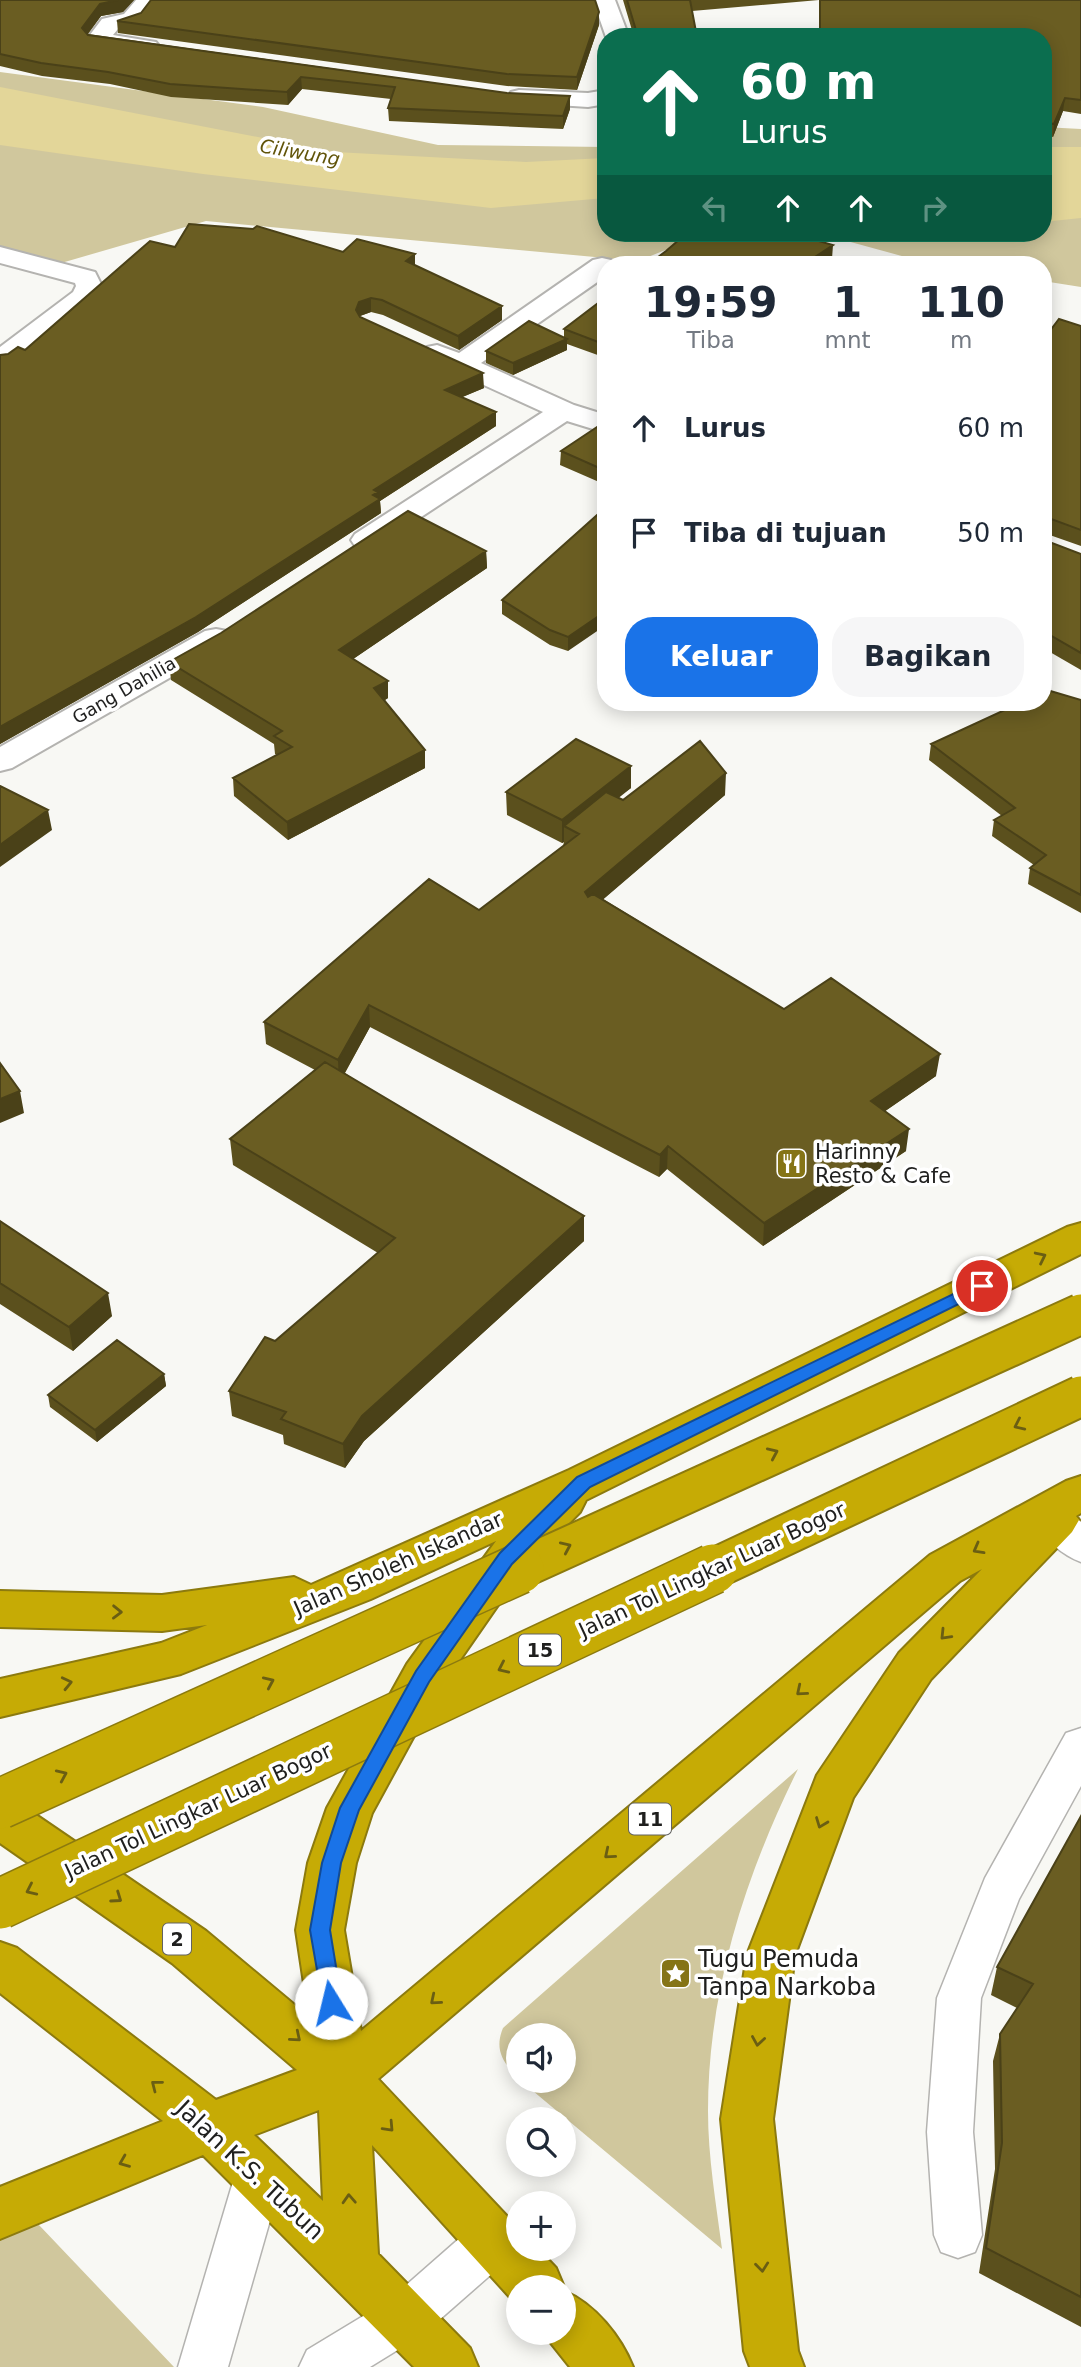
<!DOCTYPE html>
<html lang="id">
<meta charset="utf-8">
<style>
body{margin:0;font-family:"DejaVu Sans",sans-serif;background:#f6f6f7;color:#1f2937;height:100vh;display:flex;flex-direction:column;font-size:26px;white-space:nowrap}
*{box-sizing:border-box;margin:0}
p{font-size:23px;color:#747a83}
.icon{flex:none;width:38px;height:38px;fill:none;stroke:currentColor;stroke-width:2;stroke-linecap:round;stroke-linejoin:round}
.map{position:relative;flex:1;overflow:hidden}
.drawer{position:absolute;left:597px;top:256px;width:455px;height:455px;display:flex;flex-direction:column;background:#fff;border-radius:28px;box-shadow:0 4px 18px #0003}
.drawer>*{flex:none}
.hud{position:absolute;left:597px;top:28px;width:455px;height:214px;border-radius:28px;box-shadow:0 4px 18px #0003;background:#0b6e4f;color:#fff;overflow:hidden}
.controls{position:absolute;left:506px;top:2023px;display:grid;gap:14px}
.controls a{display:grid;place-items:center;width:70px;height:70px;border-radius:50%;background:#fff;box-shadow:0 4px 18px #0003;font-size:35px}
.pin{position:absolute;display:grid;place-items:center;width:60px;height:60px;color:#fff;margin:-30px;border:4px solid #fff;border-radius:50%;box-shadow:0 2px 7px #0007}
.me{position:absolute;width:77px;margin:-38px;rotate:351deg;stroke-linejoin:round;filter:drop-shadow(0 0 5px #0008)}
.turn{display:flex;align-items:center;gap:24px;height:147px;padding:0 28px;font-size:32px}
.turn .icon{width:91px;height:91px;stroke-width:2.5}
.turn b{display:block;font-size:49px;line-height:60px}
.lanes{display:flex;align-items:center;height:66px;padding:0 28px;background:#0003;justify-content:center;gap:35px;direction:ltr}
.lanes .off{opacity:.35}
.eta{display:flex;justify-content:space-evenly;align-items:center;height:119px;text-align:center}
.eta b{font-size:42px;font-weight:800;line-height:49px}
.primary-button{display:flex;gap:14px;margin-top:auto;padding:14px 28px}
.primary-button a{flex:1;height:80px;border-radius:28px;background:#1a73e8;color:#fff;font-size:28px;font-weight:800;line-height:80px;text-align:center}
.primary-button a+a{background:#f6f6f7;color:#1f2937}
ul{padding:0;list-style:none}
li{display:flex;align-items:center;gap:21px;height:105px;padding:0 28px}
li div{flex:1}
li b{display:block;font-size:26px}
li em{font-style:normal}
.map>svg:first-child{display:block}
.green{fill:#d0c79d}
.water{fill:#e3d699}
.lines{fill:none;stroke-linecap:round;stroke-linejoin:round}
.lane-casing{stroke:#b4b3b0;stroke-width:3}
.street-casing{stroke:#b4b3b0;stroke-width:4}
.highway-casing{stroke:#8c7a0e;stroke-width:4}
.lane{fill:#fff;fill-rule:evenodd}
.street{fill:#fff;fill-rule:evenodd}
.highway{fill:#c6ab05;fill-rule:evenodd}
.highway-bridge-far1-casing{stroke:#8c7a0e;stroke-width:43;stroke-linecap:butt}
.highway-bridge-casing{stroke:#8c7a0e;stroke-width:52;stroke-linecap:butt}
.highway-bridge-far1{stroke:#c6ab05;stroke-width:39}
.highway-bridge{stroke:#c6ab05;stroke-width:49}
.wall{fill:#5b501d}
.shaded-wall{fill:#4a4118}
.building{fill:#6a5d22;stroke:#4a4118;stroke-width:2}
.oneway{stroke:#6a5e13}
.route{fill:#1a73e8;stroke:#114b97;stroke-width:2}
.labels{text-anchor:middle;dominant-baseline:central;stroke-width:7;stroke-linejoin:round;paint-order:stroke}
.far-street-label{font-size:18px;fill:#1f1f1e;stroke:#fff}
.far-water-label{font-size:19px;font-style:italic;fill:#615409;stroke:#fff}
.shield{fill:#fff;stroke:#626262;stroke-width:2}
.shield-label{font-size:19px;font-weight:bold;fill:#1f1f1e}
.poi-label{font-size:21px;fill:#1f1f1e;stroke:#fff;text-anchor:start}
.street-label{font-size:21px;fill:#1f1f1e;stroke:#fff}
.near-poi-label{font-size:24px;fill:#1f1f1e;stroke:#fff;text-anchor:start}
.near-street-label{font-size:24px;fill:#1f1f1e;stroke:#fff}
</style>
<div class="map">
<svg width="1081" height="2367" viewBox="0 0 1081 2367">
<rect width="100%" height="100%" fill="#f8f8f4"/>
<path class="green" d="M0,72L263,107L438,145L605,147L606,233H708L638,261L206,221L44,268L0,262Z
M1043,127L1081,129V287L1043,281V264H931L825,235L798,233H1043Z
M798,1769C745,1876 708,1991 708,2111C708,2157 716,2203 722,2249L521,2081H564V2035H518V2078C503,2062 494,2050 503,2028Z
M0,2184L174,2367H0Z"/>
<path class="water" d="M0,87L335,152L526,162L605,158V198L491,208L203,174L0,145Z
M1043,147H1081V218L1043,222Z"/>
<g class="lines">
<defs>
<path id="lane" d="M1055,1506L1069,1511L1081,1522V1562C1062,1555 1045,1540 1035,1522L1041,1511Z
M1081,1728V1786L1019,1899L981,1998L973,2132L982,2235L975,2252L958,2258L941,2252L934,2235L927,2132L937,1998L985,1878L1066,1733Z
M259,2152L276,2159L283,2175L228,2367H178L235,2175L242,2159Z
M494,2216L511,2223L518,2240L511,2257L422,2335L370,2367H299L307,2350L388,2301L477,2223Z"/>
<path id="street" d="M136,0H159L140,24L118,29L113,35L156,42L160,47L156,52L148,54L90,45L86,40L102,19L124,14Z
M593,0H615L629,37H606Z
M519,90L588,93L606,90V104L588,107L511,102L507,97L511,92Z
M0,247L95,272L102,286L94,302L10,366L0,368V347L73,292L76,286L75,283L0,263Z
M602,258L611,260L614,264H606V276L481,363L574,405L606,415V433L567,421L377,546L366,549L355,546L351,540L355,534L543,412L427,359L423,353L427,347L437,345L459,353L593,260Z
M216,629L227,631L232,638L227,645L12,768L0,771V747L205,631Z"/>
<path id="highway" d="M1081,1223V1254L586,1500L580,1512L521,1572L439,1690L372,1813L356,1863L344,1930L361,2031L930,1555L1066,1481L1081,1476V1513L1076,1516L1079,1520L1072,1532L931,1679L853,1798L795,1955L773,2119L798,2351L804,2367H750L744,2351L721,2119L747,1955L817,1775L899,1653L982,1569L960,1581L378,2079L518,2228V2249H538L556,2268L564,2287H518V2306L372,2145L378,2254L470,2348L478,2367H414L203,2155L0,2239V2187L163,2121L0,1993V1942L17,1948L216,2100L297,2070L172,1963L0,1843V1796L17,1802L206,1931L309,2017L296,1930L308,1863L327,1808L407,1664L496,1541L371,1599L181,1674L0,1717V1679L161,1643L207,1625L162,1631L0,1627V1591L162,1595L294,1577L311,1585L569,1470L1067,1227ZM319,2110L323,2201L254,2135Z
M564,2291C595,2304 621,2337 633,2367H570L543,2333H564Z"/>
</defs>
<use href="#lane" class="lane-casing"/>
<use href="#street" class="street-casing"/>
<use href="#highway" class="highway-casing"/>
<use href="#lane" class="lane"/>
<use href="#street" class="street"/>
<use href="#highway" class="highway"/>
<defs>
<path id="highway-bridge-far1" d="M515,1571L1081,1314
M709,1571L1081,1396"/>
<path id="highway-bridge" d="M0,1804L519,1569
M0,1904L713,1569"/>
</defs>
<use href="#highway-bridge-far1" class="highway-bridge-far1-casing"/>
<use href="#highway-bridge" class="highway-bridge-casing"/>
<use href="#highway-bridge-far1" class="highway-bridge-far1"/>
<use href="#highway-bridge" class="highway-bridge"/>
</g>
<path class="wall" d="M0,0H134L123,12L101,16L88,34L507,93L570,96V109L563,129L389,121L388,108L391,99L302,89L288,105L171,97L110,84L42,76L0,66Z
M623,0H819L692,11L697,37H634Z
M819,0H1081V114L1063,111L1053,137L1043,135V37H819Z
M599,12V25L577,90L507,86L118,33L117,21L141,13Z
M175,247L415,254V265L502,320L459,350L383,315L371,312L360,316V317L484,388L462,397L496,412V426L380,501L381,513L198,632L0,744V355L8,354L25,350Z
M606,297V358L567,344V350L513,375L486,363V351L564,338V329Z
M1081,326V546L1044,533V540L1081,554V670L1043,648V340Z
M606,421V485L560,465L561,451Z
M606,507L568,651L550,645L502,614V600Z
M486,551L487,568L353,659L388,681V698L385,700L425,768L288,840L234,796L233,778L277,755L275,754L274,744L171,680L169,662Z
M1081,700V913L1028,884L1030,868L1034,865L992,836L994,820L1002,816L929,760L931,744Z
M810,702H833L825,709Z
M631,766V788L618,797L623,800L725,795L603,899L784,1009L936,1076L885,1111L906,1151L763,1246L667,1169L659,1177L370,1027L345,1073L584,1241L364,1441L345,1468L284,1444L283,1435L232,1416L229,1391L275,1341L378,1253L233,1165L230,1139L315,1070L266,1044L264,1022L479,910L563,846L564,842L562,843L507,815L506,792Z
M0,1221L112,1316L73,1351L0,1304Z
M164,1374L166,1386L97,1442L50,1407L48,1395Z
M1081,1816V2327L979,2273L995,2169L993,2061L1000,2034L1017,2008L991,1995L997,1967Z"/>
<path class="shaded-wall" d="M118,0H134L123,12L101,16L83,40L82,28L100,4Z
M599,12V25L577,90V77Z
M301,77L302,89L288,105L287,92Z
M570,96V109L563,129V116Z
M1065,98L1063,111L1053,137L1054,124Z
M833,245L832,259L823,264L812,259Z
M415,254V268L406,261Z
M371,298V312L360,316L356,310L359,302Z
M502,306V320L459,350L458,336Z
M567,339V350L513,375V363Z
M483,373L484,388L446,404L445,390Z
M496,412V426L380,501L381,513L198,632L0,744V727Z
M486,551L487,568L340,668L339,650Z
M606,611V625L568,651V637Z
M388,681V698L375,706L374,688Z
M826,702H833L825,709Z
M425,750V768L288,840L287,822Z
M631,766V788L576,832L564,826V842L562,843V820Z
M726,773L725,795L585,915V892Z
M48,810L52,830L0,867V845Z
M369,1005L370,1027L339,1083L338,1060Z
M940,1054L936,1076L868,1123L871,1101Z
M20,1091L24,1113L0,1123V1099Z
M909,1129L906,1151L763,1246L764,1223Z
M668,1146L667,1169L659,1177L660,1155Z
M584,1216V1241L364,1441L345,1468L343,1444L362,1416Z
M108,1293L112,1316L73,1351L69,1327Z
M164,1374L166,1386L97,1442L95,1430Z"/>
<path class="building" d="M0,0H118L100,4L82,28L88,35L507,93L570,96L563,116L388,108L395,87L301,77L287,92L170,84L108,72L41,63L0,54Z
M151,0H595L599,12L577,77L507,74L117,21L141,13Z
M627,0H690L697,37H638Z
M820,0H1081V100L1065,98L1054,124L1043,122V37H820Z
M189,224L253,229L257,226L343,252L357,239L415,254L406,261L502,306L458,336L382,300L371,298L359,302L356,310L360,317L483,373L445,390L496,412L374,490L378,492L373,495L380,499L196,617L0,727V355L8,354L18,347L25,350L150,241L175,247Z
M687,233H725L745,238L752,233H791L833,245L812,259L829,264H649L666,251Z
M606,297V345L564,329Z
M1059,319L1081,326V530L1043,516L1044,540L1081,554V653L1043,631V340Z
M529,321L567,339L513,363L486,351Z
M606,421V471L561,451Z
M606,507V611L568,637L550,630L502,600Z
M408,511L486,551L339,650L388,681L374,688L425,750L287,822L233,778L292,747L274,736L282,731L169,662L221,633Z
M1047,690L1081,700V895L1030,868L1046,855L994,820L1015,808L931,744L1022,702H1043V692Z
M576,739L631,766L562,820L506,792Z
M700,741L726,773L585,892L588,897L593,894L784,1009L831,978L940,1054L871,1101L909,1129L764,1223L668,1146L660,1155L369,1005L338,1060L264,1022L429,879L479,910L579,834L564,826L606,792L623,800Z
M0,786L48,810L0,845Z
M325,1062L584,1216L362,1416L343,1444L281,1419L286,1412L229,1391L265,1337L275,1341L395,1238L230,1139Z
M0,1063L20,1091L0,1099Z
M0,1221L108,1293L69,1327L0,1283Z
M117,1340L164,1374L95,1430L48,1395Z
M1081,1816V2297L986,2248L1002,2143L1000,2034L1033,1984L997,1967Z"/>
<defs><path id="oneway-chevron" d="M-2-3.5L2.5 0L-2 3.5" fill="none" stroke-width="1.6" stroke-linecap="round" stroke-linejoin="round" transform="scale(1.75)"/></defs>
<g class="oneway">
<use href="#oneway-chevron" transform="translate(1041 1257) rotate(-26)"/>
<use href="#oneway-chevron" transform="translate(1019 1425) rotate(155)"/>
<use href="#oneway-chevron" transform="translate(773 1453) rotate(-24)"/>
<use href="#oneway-chevron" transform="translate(566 1547) rotate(-24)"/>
<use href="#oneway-chevron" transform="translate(978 1549) rotate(151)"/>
<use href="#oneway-chevron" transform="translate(117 1612) rotate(1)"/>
<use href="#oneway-chevron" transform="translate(945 1635) rotate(134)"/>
<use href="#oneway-chevron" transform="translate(503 1668) rotate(155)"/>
<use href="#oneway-chevron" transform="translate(269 1682) rotate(-24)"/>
<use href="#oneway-chevron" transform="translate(67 1683) rotate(-13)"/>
<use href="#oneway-chevron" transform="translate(801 1691) rotate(140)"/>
<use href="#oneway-chevron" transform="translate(62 1775) rotate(-24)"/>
<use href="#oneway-chevron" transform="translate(821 1823) rotate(111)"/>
<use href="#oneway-chevron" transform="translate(609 1854) rotate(140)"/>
<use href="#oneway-chevron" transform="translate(31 1890) rotate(155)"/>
<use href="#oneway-chevron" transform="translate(117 1898) rotate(35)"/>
<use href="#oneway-chevron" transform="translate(435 2000) rotate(140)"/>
<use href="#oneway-chevron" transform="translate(296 2037) rotate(40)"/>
<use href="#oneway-chevron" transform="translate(758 2041) rotate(99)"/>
<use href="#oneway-chevron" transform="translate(156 2085) rotate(-142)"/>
<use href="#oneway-chevron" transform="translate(389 2127) rotate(47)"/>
<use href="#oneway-chevron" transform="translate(124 2162) rotate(158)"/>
<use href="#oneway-chevron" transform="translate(349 2199) rotate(-93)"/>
<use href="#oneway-chevron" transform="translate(762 2267) rotate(84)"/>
</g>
<path class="route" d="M982,1280L987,1282L990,1286L987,1290L590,1487L512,1564L429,1682L359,1810L341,1863L330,1930L342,2003L339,2010L331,2013L324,2010L310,1930L322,1863L340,1808L416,1671L500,1553L577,1477Z"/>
<defs>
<symbol id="restaurant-square" viewBox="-11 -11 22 22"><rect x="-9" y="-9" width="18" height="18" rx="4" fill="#857416" stroke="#fff"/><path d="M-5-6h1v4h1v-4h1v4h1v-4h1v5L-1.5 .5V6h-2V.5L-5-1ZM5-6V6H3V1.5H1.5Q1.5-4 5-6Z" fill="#fff"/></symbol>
<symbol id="sight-square" viewBox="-11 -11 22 22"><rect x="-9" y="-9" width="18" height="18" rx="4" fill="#857416" stroke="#fff"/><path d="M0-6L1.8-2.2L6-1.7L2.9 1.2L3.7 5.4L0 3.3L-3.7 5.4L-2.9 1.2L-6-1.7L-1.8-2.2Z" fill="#fff"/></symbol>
</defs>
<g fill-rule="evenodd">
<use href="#restaurant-square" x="774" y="1146" width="35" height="35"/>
<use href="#sight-square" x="658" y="1956" width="35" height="35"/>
</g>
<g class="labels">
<g class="far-street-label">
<text transform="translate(124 690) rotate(-30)">Gang Dahilia</text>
</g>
<g class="far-water-label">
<text transform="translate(300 152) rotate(10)">Ciliwung</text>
</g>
<g class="shield">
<rect x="519" y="1634.5" width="42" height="31" rx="5"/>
<rect x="629" y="1803.5" width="42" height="31" rx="5"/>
<rect x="163" y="1923.5" width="28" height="31" rx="5"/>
</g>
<g class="shield-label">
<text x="540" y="1650">15</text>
<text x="650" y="1819">11</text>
<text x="177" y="1939">2</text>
</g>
<g class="poi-label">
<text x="815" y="1152">Harinny<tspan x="815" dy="24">Resto &amp; Cafe</tspan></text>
</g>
<g class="street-label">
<text transform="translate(398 1564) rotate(-24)">Jalan Sholeh Iskandar</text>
<text transform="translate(712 1570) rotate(-25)">Jalan Tol Lingkar Luar Bogor</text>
<text transform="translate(198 1811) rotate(-25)">Jalan Tol Lingkar Luar Bogor</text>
</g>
<g class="near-poi-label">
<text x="698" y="1959">Tugu Pemuda<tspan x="698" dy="28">Tanpa Narkoba</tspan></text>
</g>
<g class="near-street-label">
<text transform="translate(250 2170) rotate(43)">Jalan K.S. Tubun</text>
</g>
</g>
</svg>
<div class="controls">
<a><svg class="icon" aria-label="sound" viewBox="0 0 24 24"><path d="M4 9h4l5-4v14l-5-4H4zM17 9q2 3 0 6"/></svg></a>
<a><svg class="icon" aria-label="search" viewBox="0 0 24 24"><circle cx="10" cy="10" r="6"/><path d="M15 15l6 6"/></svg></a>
<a>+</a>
<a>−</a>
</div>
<div class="pin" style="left:982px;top:1286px;background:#d93025"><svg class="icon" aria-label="arrive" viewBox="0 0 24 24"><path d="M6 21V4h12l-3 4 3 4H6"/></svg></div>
<svg class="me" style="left:331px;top:2003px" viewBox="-20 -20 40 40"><circle r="19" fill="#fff"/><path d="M0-13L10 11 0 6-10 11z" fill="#1a73e8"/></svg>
<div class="hud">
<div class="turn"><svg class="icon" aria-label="ahead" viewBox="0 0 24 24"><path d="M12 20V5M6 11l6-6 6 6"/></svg><div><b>60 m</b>Lurus</div></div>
<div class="lanes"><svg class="icon off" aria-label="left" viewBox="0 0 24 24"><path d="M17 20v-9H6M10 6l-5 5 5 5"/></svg><svg class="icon" aria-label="ahead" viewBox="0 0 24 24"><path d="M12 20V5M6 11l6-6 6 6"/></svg><svg class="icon" aria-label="ahead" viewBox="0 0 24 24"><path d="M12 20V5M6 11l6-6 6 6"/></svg><svg class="icon off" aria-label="right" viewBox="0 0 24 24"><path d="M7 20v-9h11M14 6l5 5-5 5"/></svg></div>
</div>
<section class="drawer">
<div class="eta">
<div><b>19:59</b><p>Tiba</p></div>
<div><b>1</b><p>mnt</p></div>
<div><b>110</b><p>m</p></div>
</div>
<ul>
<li><svg class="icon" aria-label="ahead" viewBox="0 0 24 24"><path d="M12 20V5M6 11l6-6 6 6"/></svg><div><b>Lurus</b></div><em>60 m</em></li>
<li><svg class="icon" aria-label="arrive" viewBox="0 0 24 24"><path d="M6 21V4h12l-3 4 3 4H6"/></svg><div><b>Tiba di tujuan</b></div><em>50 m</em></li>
</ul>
<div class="primary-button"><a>Keluar</a><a>Bagikan</a></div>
</section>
</div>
